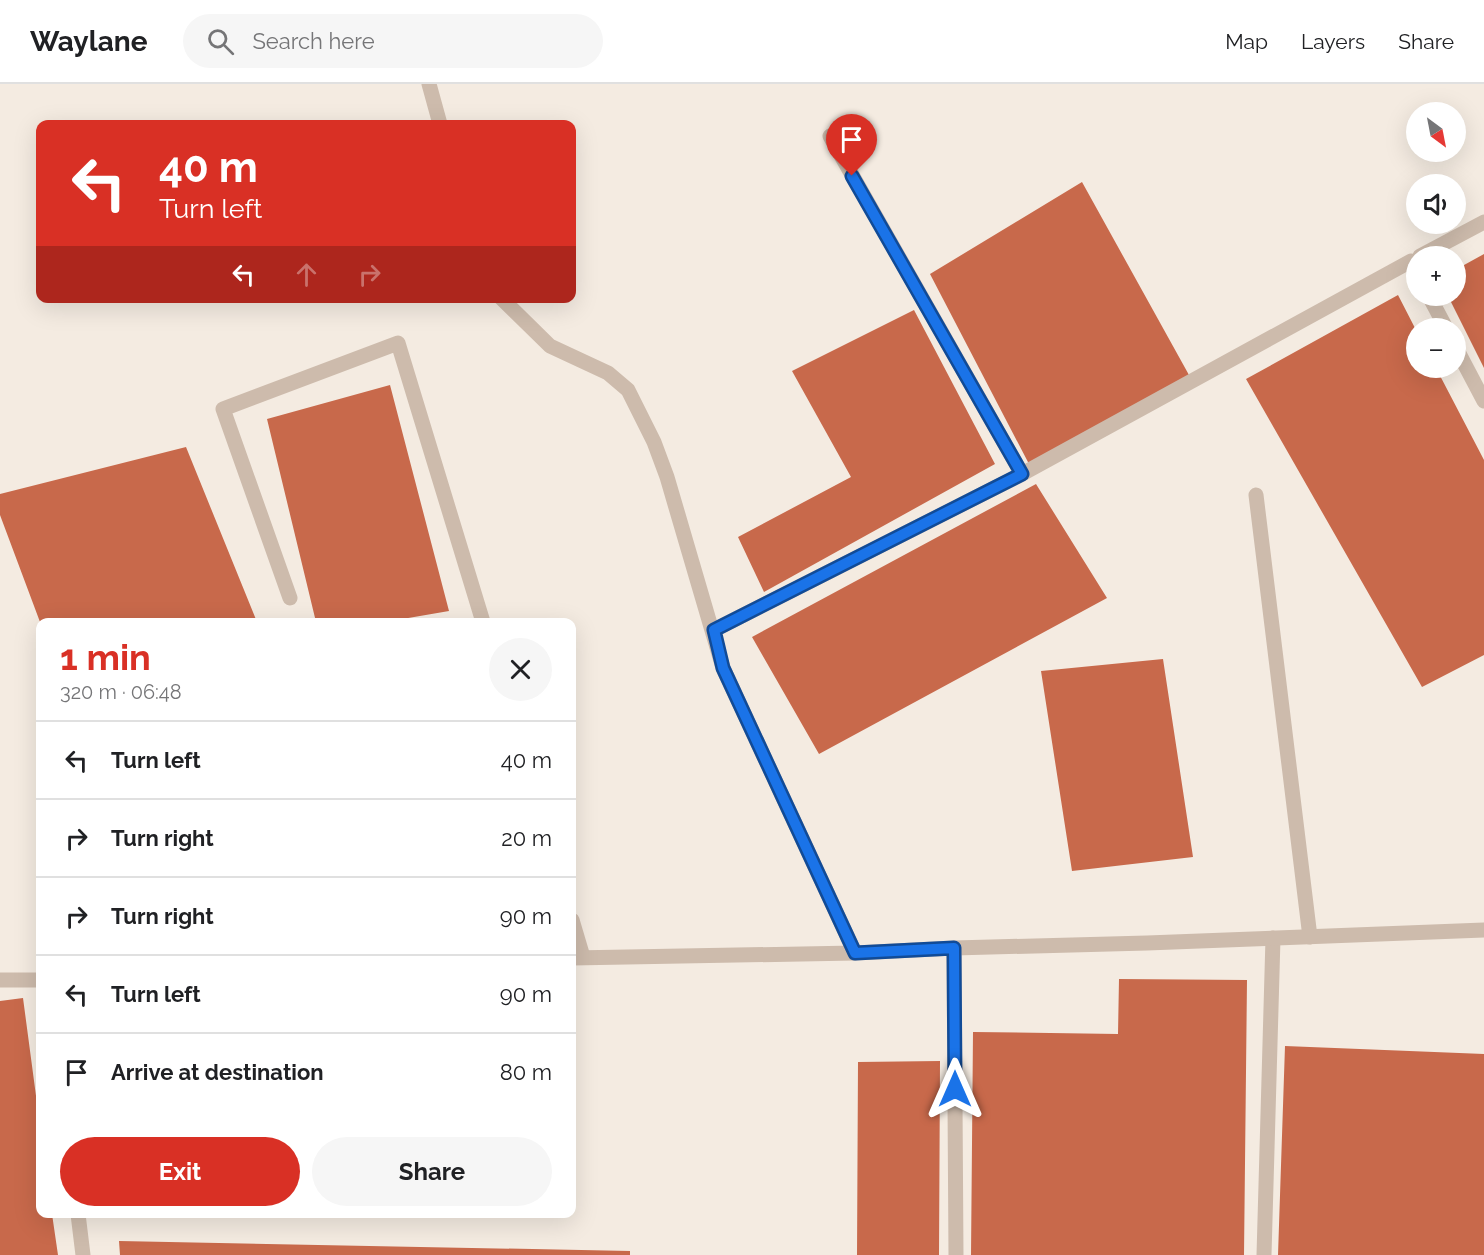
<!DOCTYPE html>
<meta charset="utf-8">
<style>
body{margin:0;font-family:Raleway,sans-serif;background:#f6f6f6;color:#202124;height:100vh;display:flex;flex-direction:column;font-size:22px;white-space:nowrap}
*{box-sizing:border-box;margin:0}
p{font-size:20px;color:#757577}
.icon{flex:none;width:33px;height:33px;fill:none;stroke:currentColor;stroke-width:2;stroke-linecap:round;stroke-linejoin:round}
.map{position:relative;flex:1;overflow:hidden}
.side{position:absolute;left:36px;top:534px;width:540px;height:600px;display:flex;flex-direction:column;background:#fff;border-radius:12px;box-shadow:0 6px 24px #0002}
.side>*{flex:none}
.top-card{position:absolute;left:36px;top:36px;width:540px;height:183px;border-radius:12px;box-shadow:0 6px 24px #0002;background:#d93025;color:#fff;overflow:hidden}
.needle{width:39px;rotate:148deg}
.buttons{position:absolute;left:1406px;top:18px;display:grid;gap:12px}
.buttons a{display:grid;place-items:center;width:60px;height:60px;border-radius:50%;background:#fff;box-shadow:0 6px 24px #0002;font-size:30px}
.pin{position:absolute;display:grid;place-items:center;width:51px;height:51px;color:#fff;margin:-62px -26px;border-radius:50% 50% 50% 0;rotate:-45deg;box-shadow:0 0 6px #0007}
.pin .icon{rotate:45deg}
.me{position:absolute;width:66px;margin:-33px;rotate:0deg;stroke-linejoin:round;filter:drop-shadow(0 0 4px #0008)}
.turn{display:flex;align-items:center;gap:21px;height:126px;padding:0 24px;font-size:27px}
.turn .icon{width:78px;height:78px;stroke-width:2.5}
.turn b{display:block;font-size:42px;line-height:51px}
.lanes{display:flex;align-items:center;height:57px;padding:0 24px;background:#0003;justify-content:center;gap:30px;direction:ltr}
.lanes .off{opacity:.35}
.round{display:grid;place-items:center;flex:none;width:63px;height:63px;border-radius:32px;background:#f6f6f6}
.head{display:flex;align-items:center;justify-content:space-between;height:102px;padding:0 24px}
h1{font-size:36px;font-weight:700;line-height:45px;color:#d93025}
.primary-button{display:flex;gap:12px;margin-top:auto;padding:12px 24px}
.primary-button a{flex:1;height:69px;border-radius:36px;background:#d93025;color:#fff;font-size:24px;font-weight:700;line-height:69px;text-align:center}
.primary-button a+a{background:#f6f6f6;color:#202124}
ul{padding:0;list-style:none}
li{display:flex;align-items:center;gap:18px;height:78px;padding:0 24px;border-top:2px solid #e0e0e0}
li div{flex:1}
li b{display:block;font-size:22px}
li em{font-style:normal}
header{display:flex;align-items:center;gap:36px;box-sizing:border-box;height:84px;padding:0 30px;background:#fff;border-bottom:2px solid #e0e0e0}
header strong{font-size:28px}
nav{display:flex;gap:33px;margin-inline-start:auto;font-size:21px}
.search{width:420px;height:54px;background:#f6f6f6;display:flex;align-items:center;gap:15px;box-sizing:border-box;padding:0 21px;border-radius:33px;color:#757577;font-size:22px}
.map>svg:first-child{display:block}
.building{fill:#c8694b}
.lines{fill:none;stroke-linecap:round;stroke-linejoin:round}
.service{stroke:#cdbbac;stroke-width:15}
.minor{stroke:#cdbbac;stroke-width:15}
.tertiary{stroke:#cdbbac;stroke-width:15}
.route-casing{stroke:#114b97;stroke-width:15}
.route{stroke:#1a73e8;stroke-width:10}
</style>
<header>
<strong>Waylane</strong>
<div class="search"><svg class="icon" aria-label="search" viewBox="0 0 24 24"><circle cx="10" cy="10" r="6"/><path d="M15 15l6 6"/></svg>Search here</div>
<nav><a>Map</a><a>Layers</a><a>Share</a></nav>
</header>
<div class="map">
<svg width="1484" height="1171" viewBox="0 0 1484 1171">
<rect width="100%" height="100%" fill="#f4ebe1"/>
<path class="building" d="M1082,98L1189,291L1029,380L930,190Z
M1484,170V284L1448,212H1455V186Z
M1398,211L1416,246V284H1436L1484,376V571L1422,603L1246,295Z
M914,226L995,380L764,508L738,453L851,393L792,287Z
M390,301L449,527L385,538H316L267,335Z
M186,363L257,538H40L0,431V410Z
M1036,400L1107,514L819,670L752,553Z
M1163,575L1193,773L1072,787L1041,587Z
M1119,895L1247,896L1244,1171H971L973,948L1118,950Z
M23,914L40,1042V1130H52L58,1171H0V917Z
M1285,962L1484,970V1171H1278Z
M940,977L939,1171H857L858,978Z
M119,1157L630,1167V1171H120Z"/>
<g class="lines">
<path class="service" d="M429,0L440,40
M830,52L1022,390L1411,177L1416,187
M1420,172L1484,138
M1429,212L1446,244
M501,214L550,262L608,289L628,306L654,358L667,393L723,584L855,869
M1455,262L1484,317
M1256,411L1310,853
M290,514L223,325L398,259L483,538
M714,546L1022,390
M572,836L583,873"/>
<path class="minor" d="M954,864L956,1171
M78,1130L83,1171
M1264,1171L1273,854"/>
<path class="tertiary" d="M572,874L855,869L954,864L1147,859L1484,846
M0,896H40"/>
</g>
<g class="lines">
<defs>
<path id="route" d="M852,92L1022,390L714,546L723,584L855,869L954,864L955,1005"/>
</defs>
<use href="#route" class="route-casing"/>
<use href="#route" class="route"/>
</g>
</svg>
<div class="buttons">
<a><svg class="needle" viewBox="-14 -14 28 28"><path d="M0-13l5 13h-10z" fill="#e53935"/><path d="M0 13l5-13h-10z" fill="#757577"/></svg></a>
<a><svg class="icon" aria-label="sound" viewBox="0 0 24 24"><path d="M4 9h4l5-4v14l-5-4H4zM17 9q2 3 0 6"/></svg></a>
<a>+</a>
<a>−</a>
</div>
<div class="pin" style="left:852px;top:92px;background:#d93025"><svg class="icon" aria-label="arrive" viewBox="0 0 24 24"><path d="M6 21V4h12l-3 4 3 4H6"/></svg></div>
<svg class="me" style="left:955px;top:1005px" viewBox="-20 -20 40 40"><path d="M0-17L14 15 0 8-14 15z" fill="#1a73e8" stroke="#fff" stroke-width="4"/></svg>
<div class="top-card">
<div class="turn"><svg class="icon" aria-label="left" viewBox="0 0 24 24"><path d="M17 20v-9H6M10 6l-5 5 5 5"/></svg><div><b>40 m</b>Turn left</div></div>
<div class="lanes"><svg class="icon" aria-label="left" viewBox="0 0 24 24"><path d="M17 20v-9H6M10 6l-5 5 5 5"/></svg><svg class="icon off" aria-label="ahead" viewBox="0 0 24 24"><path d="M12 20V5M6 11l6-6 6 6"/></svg><svg class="icon off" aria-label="right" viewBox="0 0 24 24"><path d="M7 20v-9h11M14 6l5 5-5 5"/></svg></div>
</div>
<section class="side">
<div class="head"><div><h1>1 min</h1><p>320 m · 06:48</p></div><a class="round"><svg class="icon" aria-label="close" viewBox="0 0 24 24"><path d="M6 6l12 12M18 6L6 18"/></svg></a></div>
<ul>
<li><svg class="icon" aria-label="left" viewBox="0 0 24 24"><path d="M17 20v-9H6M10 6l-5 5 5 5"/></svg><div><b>Turn left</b></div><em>40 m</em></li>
<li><svg class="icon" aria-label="right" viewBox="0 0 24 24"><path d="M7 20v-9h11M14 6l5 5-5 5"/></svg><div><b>Turn right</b></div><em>20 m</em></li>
<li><svg class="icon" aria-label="right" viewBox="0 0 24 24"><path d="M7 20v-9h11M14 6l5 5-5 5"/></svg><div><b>Turn right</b></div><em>90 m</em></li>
<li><svg class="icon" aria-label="left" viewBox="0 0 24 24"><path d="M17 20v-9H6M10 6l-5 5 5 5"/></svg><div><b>Turn left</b></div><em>90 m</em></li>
<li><svg class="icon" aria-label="arrive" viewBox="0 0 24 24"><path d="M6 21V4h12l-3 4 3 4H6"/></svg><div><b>Arrive at destination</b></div><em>80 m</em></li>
</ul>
<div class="primary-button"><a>Exit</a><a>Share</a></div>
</section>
</div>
